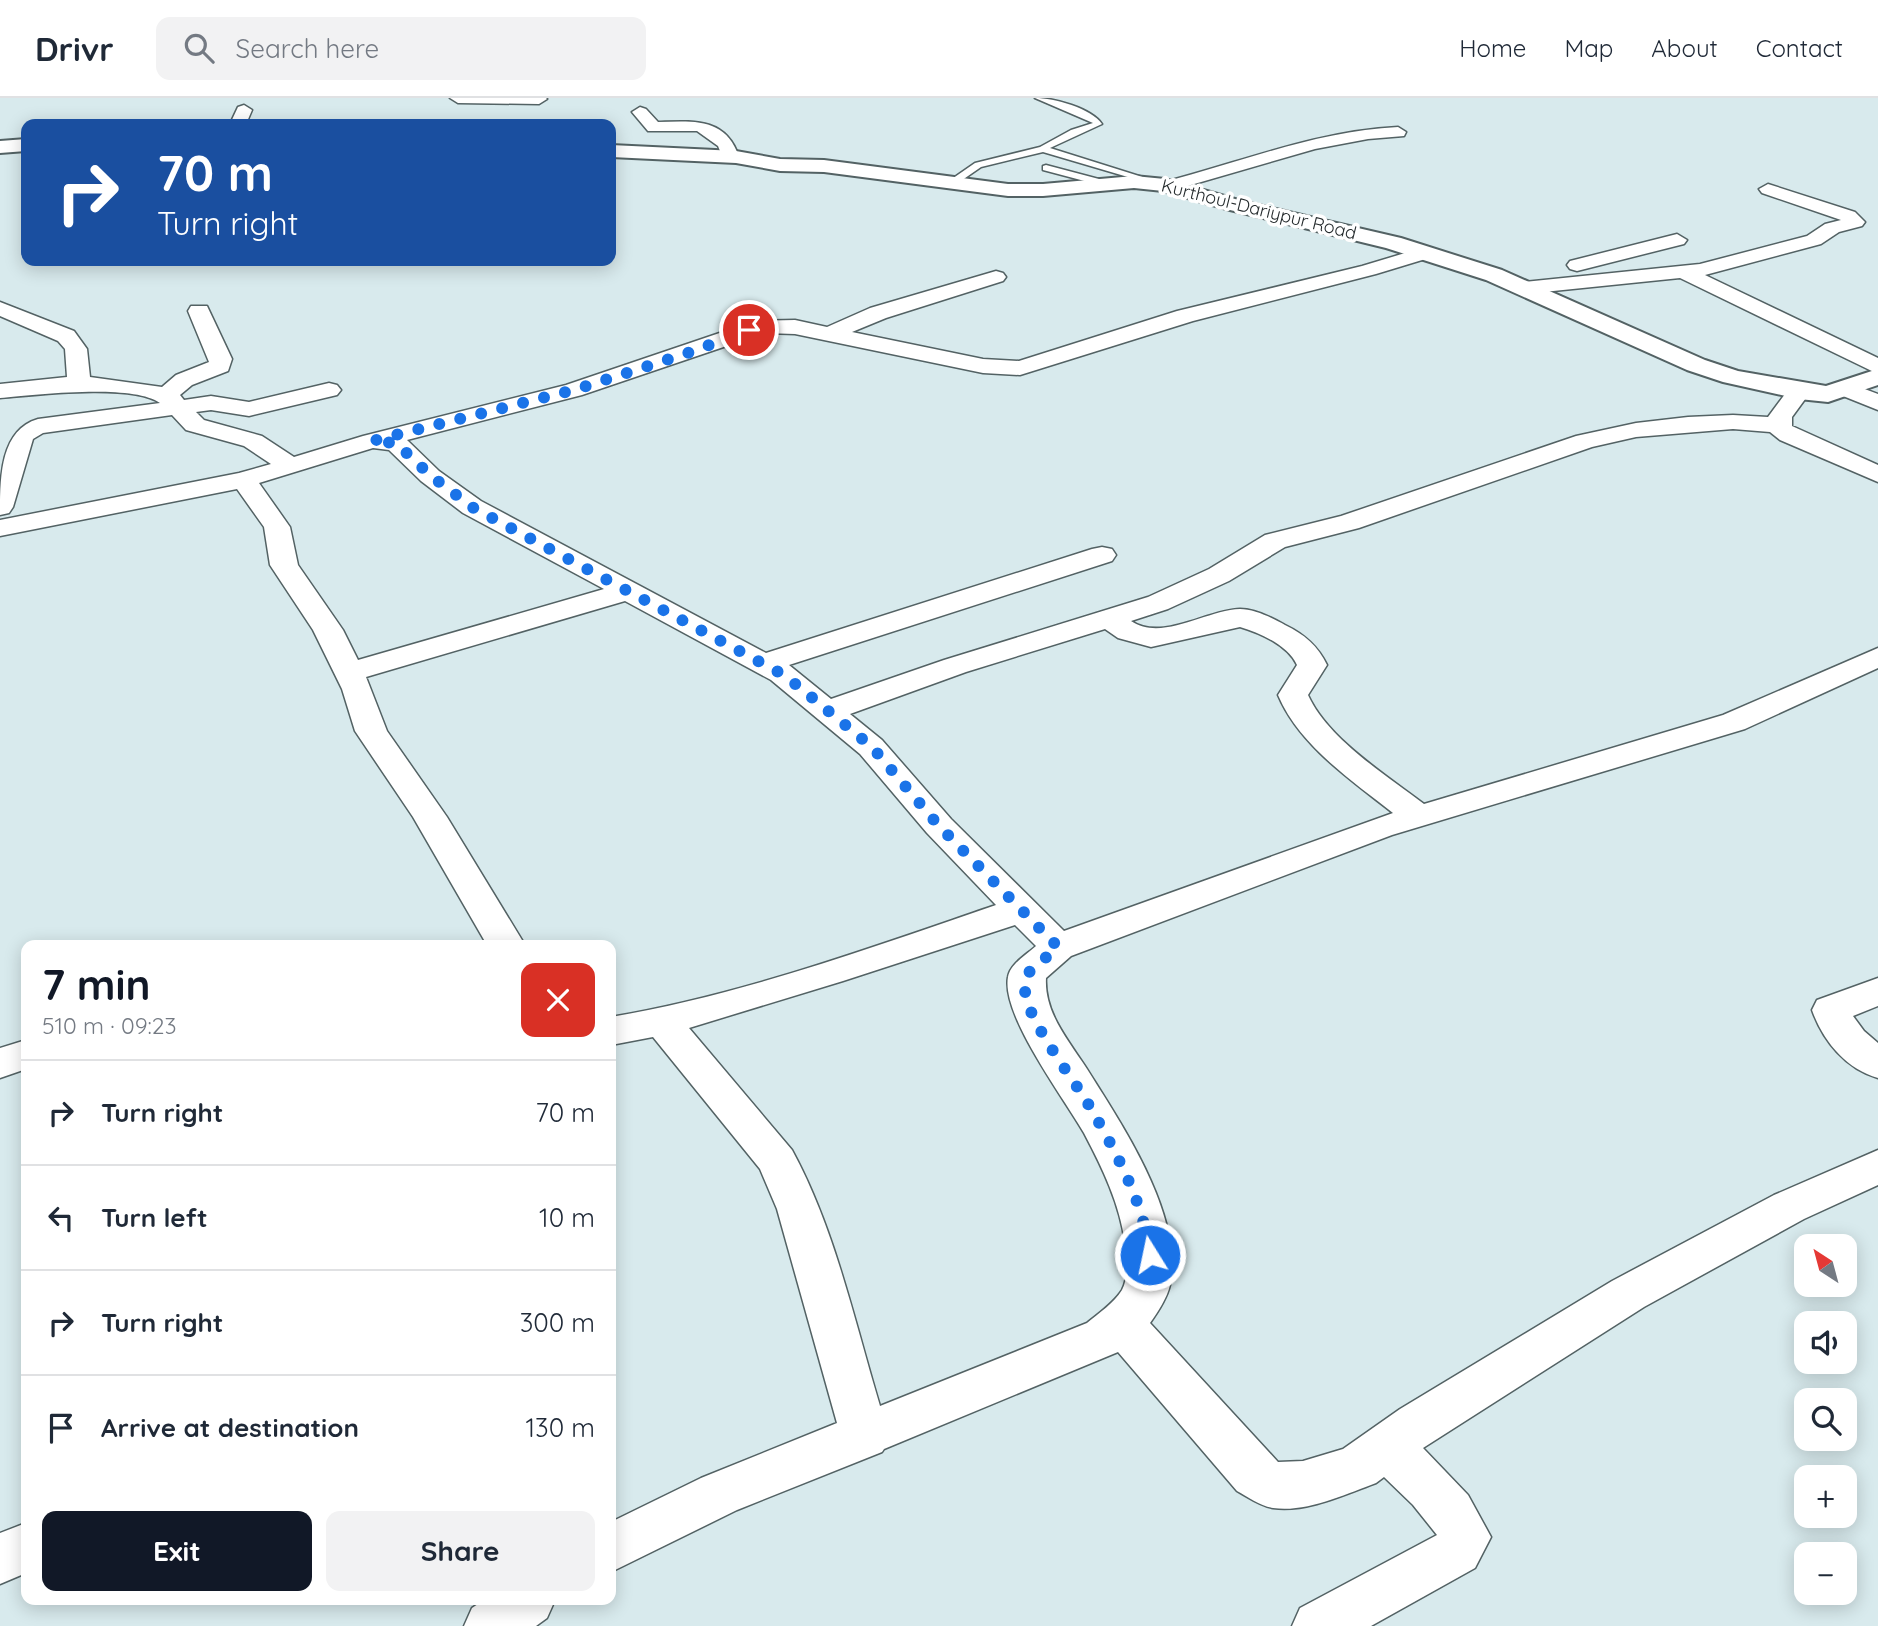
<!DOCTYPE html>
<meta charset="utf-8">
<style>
body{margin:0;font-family:Quicksand,sans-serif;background:#f2f2f3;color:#1f2937;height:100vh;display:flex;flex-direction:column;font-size:26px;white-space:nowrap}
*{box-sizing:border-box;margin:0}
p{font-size:23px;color:#747a83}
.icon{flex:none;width:38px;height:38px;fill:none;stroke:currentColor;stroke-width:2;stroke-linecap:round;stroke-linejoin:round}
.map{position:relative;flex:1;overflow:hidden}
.drawer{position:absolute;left:21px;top:842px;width:595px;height:665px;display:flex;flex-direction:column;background:#fff;border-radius:14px;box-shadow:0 4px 18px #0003}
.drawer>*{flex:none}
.hud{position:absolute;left:21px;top:21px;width:595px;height:147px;border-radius:14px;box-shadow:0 4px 18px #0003;background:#1a4fa0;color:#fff;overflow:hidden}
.needle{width:46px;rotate:324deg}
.controls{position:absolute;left:1794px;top:1136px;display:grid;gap:14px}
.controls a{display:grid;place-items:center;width:63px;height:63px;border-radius:14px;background:#fff;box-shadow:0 4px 18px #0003;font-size:35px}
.pin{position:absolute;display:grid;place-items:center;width:60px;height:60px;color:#fff;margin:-30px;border:4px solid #fff;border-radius:50%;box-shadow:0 2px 7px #0007}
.me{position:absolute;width:77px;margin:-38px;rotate:350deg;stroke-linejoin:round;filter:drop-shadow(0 0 5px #0008)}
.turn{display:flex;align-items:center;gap:24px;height:147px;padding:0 21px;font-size:32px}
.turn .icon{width:91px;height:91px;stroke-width:2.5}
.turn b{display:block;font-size:49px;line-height:60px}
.round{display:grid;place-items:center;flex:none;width:74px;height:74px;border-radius:14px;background:#f2f2f3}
.head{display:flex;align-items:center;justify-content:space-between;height:119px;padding:0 21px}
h1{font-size:42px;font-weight:700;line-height:52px;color:#111827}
.cta{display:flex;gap:14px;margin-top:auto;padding:14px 21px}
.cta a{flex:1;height:80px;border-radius:14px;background:#111827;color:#fff;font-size:28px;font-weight:700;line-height:80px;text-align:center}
.cta a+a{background:#f2f2f3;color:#1f2937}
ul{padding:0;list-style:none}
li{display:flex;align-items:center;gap:21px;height:105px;padding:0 21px;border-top:2px solid #e0e1e3}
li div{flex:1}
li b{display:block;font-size:26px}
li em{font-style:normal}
header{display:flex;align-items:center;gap:42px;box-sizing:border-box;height:98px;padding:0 35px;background:#fff;border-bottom:2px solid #e0e1e3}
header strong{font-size:33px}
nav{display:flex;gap:38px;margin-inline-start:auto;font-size:24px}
.search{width:490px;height:63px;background:#f2f2f3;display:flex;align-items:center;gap:18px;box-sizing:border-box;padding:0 24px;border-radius:14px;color:#747a83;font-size:26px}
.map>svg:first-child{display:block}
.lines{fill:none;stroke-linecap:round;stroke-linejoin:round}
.service-casing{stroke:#536264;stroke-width:3}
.minor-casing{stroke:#536264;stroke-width:3}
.tertiary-casing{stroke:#536264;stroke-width:4}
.service{fill:#fff;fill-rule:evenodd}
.minor{fill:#fff;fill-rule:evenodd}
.tertiary{fill:#fff;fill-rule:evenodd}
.route{stroke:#1a73e8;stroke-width:12;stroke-dasharray:0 21.6}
.labels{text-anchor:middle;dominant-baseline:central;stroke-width:7;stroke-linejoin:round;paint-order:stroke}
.far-street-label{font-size:18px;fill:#242a2c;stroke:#fff}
</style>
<header>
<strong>Drivr</strong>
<div class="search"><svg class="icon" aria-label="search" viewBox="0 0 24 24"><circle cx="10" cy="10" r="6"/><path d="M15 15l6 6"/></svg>Search here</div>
<nav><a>Home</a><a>Map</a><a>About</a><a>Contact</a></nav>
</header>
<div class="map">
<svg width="1878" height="1528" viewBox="0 0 1878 1528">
<rect width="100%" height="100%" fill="#d8eaed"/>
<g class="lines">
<defs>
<path id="service" d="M1035,0C1054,0 1091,10 1102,26L1050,50L1155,83V87L1043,54L981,69L955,87H949V83L975,65L1040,49L1071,32L1093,25Z
M1046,67L1114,85L1116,87L1111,90L1043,72V68Z"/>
<path id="minor" d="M450,0H546L547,1L539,6L458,5Z
M244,7L252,12L246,26H230L238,9Z
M640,9L646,11L658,24C693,23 726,19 739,59L736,63H724L718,48L697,33H648L632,14Z
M1398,29L1406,34L1404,38L1368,41L1315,51L1170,93L1161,88L1164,84C1242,64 1316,33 1398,29Z
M1768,86L1855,114L1865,124L1862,128L1839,134L1821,146L1705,177L1878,260V276L1680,180L1524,196L1517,194L1514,190L1517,186L1524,184L1700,166L1807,138L1825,126L1841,122L1762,95L1759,91Z
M1677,136L1687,142L1684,146L1577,173L1570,171L1567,167L1570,163Z
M1425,149L1432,151L1435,155L1432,159L1376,176L1193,223L1020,277L983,275L795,236L765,235L582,297L407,342L439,373L481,403L766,555L1092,451L1102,449L1112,451L1116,457L1112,463L789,567L831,601L944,562L1148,499L1209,471L1265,437L1341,418L1576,338L1636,325L1688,319L1733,317L1768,319L1791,288H1807L1811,293L1792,319V328L1878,367V384L1780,342L1770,334L1733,331L1636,339L1592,349L1359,430L1285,449L1229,483L1168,511L1131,523C1162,544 1206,512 1240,511C1254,511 1273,520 1285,527C1304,536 1318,548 1327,567L1308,597C1328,641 1386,677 1424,706L1723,617L1878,550V570L1745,631L1392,737L1071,858L1046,880C1044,915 1069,943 1087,971C1122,1027 1184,1118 1170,1187C1167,1200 1158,1214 1150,1225L1278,1364L1303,1363L1343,1351L1400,1311L1612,1183L1774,1097L1878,1052V1087L1804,1121L1644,1209L1423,1350L1468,1397L1491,1439L1475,1470L1371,1528H1292L1300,1510L1437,1437L1413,1407L1384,1379L1376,1385C1346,1396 1306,1415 1273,1410C1260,1408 1248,1399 1237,1393L1118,1254L884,1351L882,1354L737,1412L611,1474V1424L701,1380L837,1325L777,1111L760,1071L653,939L611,947V919C742,897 870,850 996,807L927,735L860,656L771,582L625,503L366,579L387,633L447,719L525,847H487L413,719L355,633L342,591L313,532L270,467L264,429L237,391L0,438V422L239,375L271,366L244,348L186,332L172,317L43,335L33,341L13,409L9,415L0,417C0,380 0,332 38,321L160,305C132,285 35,297 0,300V286L67,279L65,251L58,243L0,218V204L74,233L87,251L90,279L162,289L176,277L209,264L188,213L191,208H207L232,261L228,273L192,287L180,297L184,302L211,298L249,304L329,285L337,287L341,292L337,297L249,318L211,312L196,314L204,322L262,338L294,359L363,338L566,287L755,223L795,222L827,229L870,210L996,173L1003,175L1006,179L1003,183L886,220L852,234L983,261L1019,263L1177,213L1362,168ZM373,350L389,352L421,383L463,415L604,491L358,562L343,532L298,467L290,429L259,385ZM1240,529C1260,535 1288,547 1297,567L1278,597C1299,647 1351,682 1393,715L1064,833L951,721L882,642L850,616L966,574L1105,531L1118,540L1151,549ZM1015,827L1036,848C1026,857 1010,866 1008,879C1001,917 1064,1000 1084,1035C1102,1069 1120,1106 1125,1145C1127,1159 1129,1179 1122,1192C1114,1205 1099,1215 1087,1225L880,1308C854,1222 835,1131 792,1052L689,930L843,883Z
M1846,284L1878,296V312L1838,296L1834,291L1838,286Z
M1878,880V908L1853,918L1864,933L1878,945V980C1846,971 1823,943 1812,912L1817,902Z
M26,942V971L0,980V950Z
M26,1425V1475L0,1486V1435Z
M484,1502H555L547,1520L536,1528H464L472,1510Z"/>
<path id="tertiary" d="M26,41V53L0,55V43Z
M611,47L736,53L780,61L824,62L1008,86H1043L1134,78L1165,81L1242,103L1401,140L1502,172L1705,262L1738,273L1826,288L1878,271V287L1828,304L1799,301L1723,284L1687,272L1486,182L1386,150L1230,112L1163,93L1134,90L1043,98H1008L824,74L780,73L736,65L611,59Z"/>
</defs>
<use href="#service" class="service-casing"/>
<use href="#minor" class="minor-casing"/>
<use href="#tertiary" class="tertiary-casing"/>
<use href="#service" class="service"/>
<use href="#minor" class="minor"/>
<use href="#tertiary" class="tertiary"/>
</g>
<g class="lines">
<path class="route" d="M749,232L688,255L574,292L372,343L396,345L430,377L472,409L782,576L798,588L872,649L939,728L1058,849L1027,876C1027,881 1025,887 1025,892C1026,920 1071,978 1087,1004C1114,1050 1144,1104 1150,1157"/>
</g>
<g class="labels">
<g class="far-street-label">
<text transform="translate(1259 111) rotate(14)">Kurthoul-Dariypur Road</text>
</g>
</g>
</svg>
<div class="controls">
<a><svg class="needle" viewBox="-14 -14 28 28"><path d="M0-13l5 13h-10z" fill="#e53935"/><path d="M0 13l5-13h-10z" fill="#747a83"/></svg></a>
<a><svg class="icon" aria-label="sound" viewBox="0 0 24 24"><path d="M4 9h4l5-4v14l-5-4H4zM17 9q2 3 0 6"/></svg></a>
<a><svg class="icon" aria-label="search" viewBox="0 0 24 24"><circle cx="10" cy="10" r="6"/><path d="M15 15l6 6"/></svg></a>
<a>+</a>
<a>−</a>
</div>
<div class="pin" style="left:749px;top:232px;background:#d93025"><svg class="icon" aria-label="arrive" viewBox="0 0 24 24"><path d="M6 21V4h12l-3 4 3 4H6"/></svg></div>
<svg class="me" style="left:1150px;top:1157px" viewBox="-20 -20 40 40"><circle r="17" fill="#1a73e8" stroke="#fff" stroke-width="3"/><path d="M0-11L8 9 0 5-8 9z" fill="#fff"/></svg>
<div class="hud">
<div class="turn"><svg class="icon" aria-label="right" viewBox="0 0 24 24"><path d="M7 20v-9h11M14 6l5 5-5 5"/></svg><div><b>70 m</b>Turn right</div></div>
</div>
<section class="drawer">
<div class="head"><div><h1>7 min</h1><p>510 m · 09:23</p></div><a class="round" style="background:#d93025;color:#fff"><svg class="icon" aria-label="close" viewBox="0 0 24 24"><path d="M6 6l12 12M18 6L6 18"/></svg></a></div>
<ul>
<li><svg class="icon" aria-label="right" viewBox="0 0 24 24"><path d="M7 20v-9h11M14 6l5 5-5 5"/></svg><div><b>Turn right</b></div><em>70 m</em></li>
<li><svg class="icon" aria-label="left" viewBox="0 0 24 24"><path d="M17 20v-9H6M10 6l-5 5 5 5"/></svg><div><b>Turn left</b></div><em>10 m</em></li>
<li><svg class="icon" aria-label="right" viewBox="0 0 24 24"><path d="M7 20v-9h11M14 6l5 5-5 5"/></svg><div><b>Turn right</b></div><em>300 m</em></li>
<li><svg class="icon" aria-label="arrive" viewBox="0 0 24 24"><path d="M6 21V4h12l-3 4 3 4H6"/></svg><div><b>Arrive at destination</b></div><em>130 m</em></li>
</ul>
<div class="cta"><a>Exit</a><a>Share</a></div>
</section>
</div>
